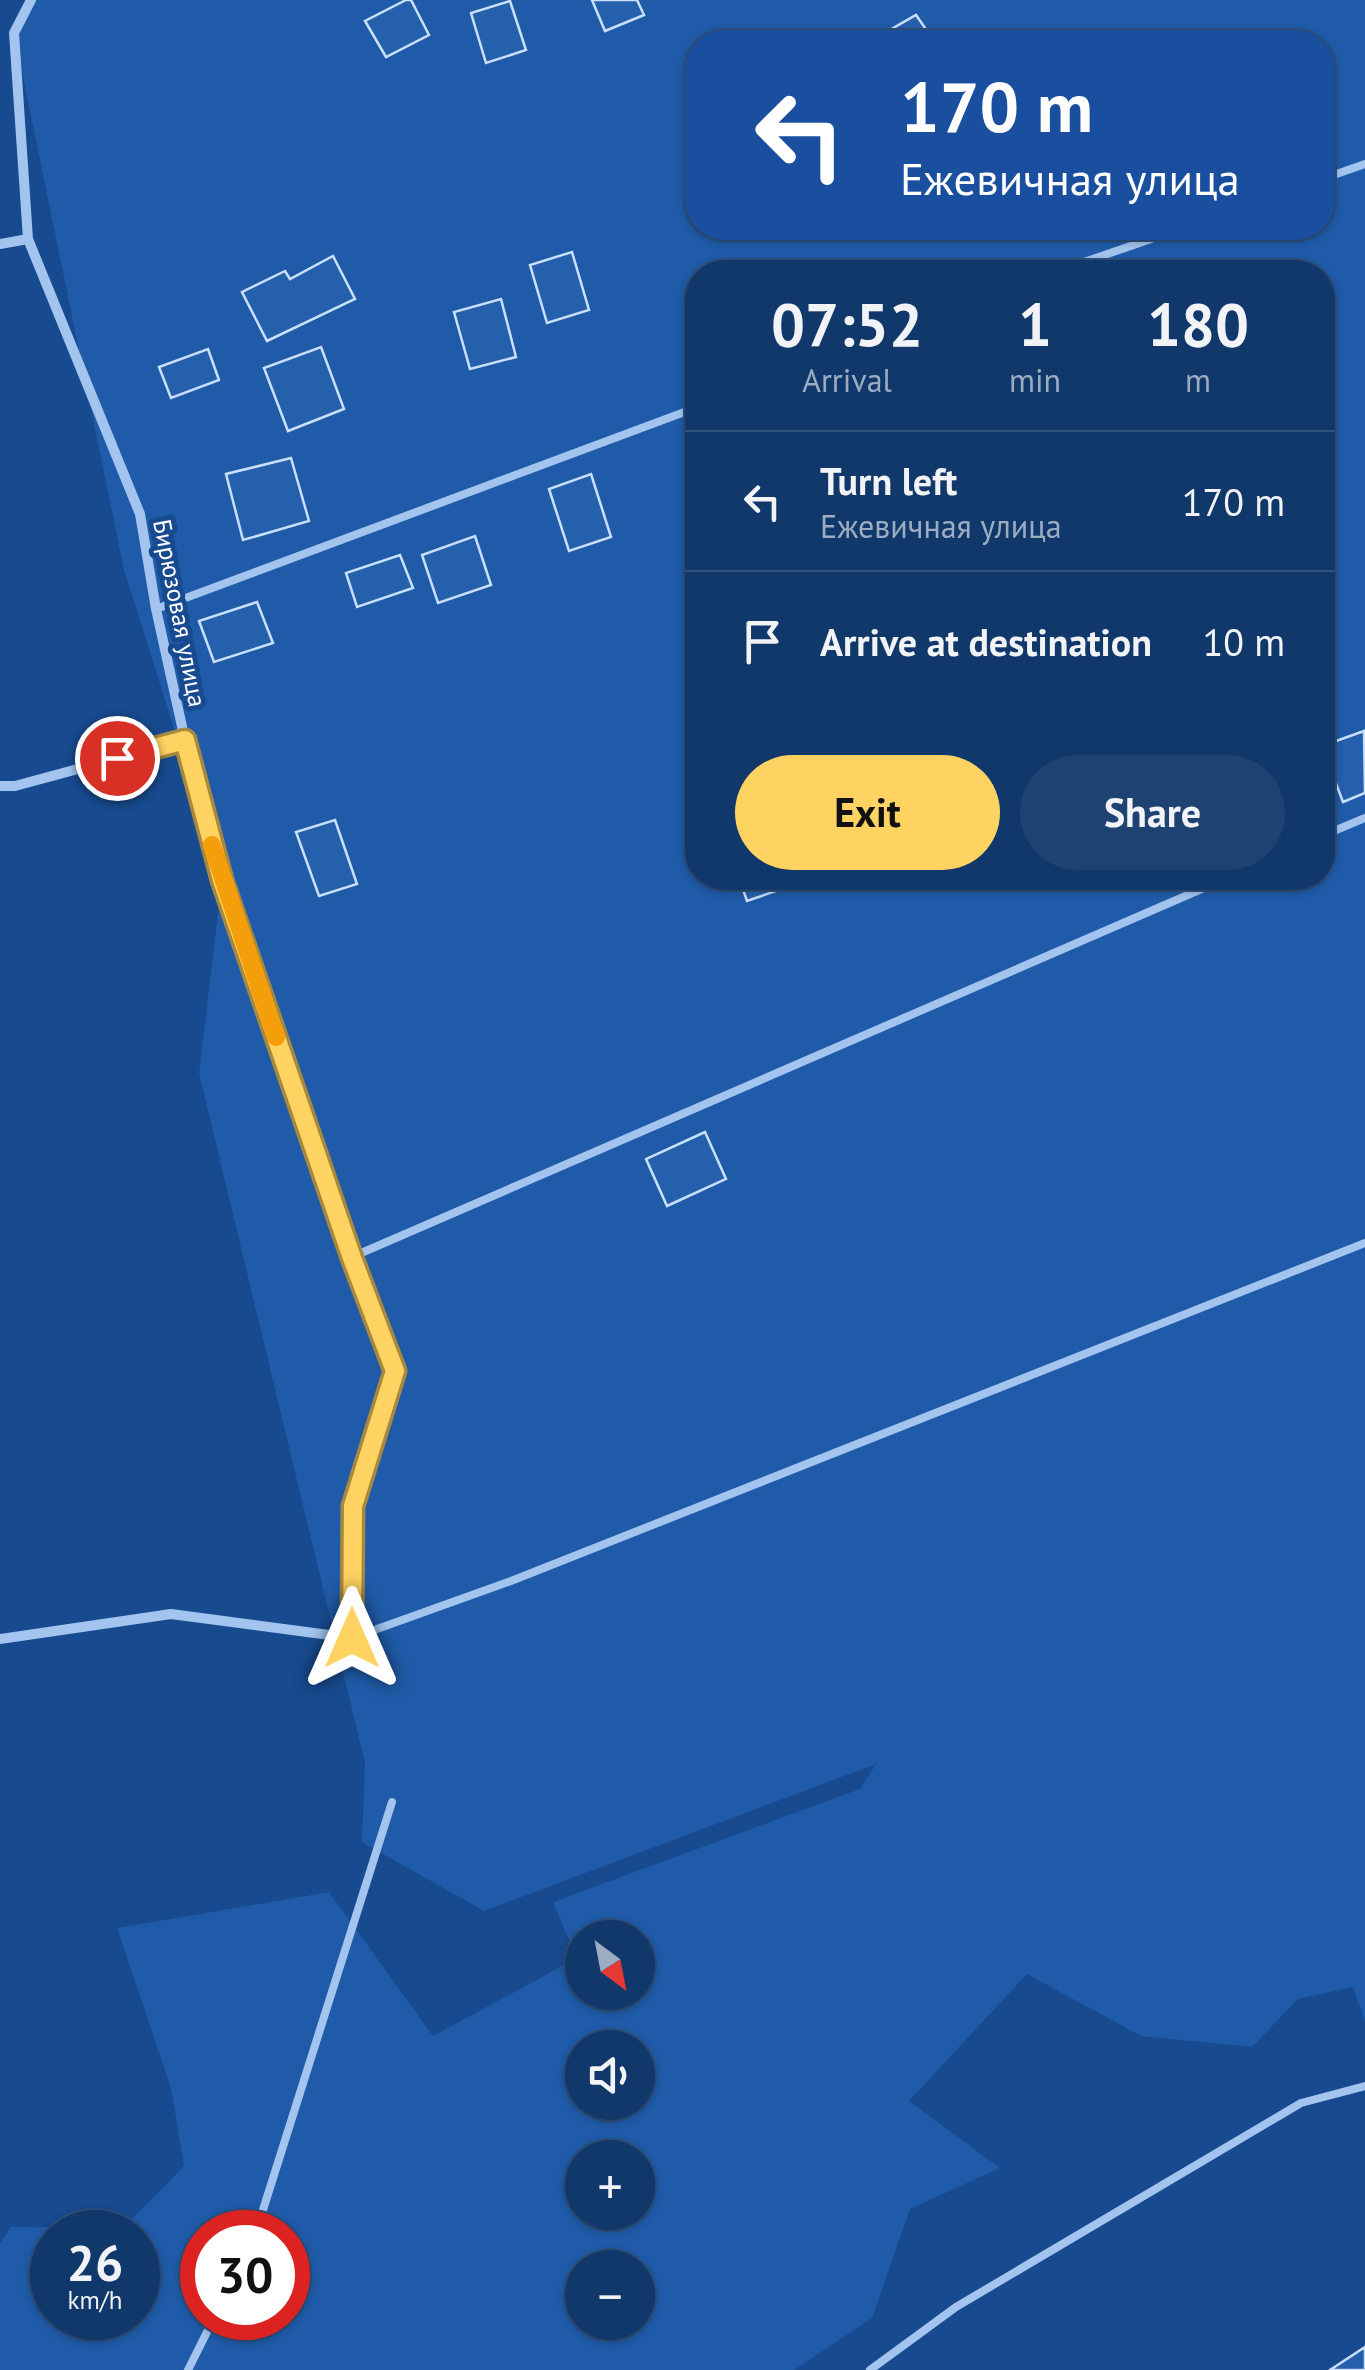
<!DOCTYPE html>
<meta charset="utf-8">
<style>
body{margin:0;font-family:"PT Sans",sans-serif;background:#1e4372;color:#f1f3f6;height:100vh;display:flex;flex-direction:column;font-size:38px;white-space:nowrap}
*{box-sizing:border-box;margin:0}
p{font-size:32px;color:#9cacc1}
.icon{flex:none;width:55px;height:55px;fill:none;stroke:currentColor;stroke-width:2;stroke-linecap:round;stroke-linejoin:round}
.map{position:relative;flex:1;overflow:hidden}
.side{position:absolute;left:685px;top:260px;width:650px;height:630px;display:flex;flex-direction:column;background:#11386a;border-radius:40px;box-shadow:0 2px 8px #0004,0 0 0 2px #30527e}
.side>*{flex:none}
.hud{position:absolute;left:685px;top:30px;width:650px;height:210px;border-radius:40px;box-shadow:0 2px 8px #0004,0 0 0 2px #30527e;background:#1a4fa0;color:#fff;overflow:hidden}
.needle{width:65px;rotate:148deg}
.fabs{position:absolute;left:565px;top:1920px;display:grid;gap:20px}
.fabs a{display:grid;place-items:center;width:90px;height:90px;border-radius:50%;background:#11386a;box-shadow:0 2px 8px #0004,0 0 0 2px #30527e;font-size:50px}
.speed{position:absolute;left:30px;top:2210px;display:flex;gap:20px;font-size:50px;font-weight:700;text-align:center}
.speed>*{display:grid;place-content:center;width:130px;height:130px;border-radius:50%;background:#11386a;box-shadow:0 2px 8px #0004,0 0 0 2px #30527e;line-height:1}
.speed small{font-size:25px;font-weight:400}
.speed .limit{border:15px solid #d22;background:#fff;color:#111}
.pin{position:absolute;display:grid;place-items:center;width:85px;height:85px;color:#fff;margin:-42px;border:5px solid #fff;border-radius:50%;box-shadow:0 2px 10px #0007}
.me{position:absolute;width:110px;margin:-55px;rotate:0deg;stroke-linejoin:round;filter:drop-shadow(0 0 8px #0008)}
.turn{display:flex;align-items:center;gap:35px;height:210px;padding:0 50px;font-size:45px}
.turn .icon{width:130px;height:130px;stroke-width:2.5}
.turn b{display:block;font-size:70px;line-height:85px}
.eta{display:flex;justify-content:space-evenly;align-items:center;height:170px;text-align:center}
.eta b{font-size:60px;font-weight:700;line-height:70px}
.button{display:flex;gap:20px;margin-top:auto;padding:20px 50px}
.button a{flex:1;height:115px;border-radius:60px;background:#ffd361;color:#111;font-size:40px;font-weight:700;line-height:115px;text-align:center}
.button a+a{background:#1e4372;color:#f1f3f6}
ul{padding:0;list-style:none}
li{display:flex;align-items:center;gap:30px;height:140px;padding:0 50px;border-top:2px solid #30527e}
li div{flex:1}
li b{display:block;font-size:38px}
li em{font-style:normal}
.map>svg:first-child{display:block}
.green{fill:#1f5ba8;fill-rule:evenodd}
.building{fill:#2560ad;stroke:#c9dffb;stroke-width:2.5}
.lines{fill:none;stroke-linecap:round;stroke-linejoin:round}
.lane{stroke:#a2c4ef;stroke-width:8}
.street{stroke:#a2c4ef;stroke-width:10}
.route-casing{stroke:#a6893f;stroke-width:25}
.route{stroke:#ffd361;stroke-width:18}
.slow{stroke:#f59e0b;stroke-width:18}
.labels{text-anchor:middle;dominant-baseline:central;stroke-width:10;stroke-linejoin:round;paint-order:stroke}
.street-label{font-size:25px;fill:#fff;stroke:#174a8e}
</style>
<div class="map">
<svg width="1365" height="2370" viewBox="0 0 1365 2370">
<rect width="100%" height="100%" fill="#174a8e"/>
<path class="green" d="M27,0H1365V2022L1353,1987L1298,1999L1252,2047L1141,2036L1027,1974L909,2101L1000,2168L910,2209L872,2318L794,2370H0V2243L11,2227H124L184,2166L171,2088L117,1928L329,1892L433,2036L577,1958L553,1902L860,1789L876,1764L484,1911L362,1842L365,1763L199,1073L222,880L124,570L14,33ZM698,42H1322V228H698ZM698,272H1322V878H698ZM582,1938H638V1992H582ZM582,2048H638V2102H582ZM582,2158H638V2212H582ZM52,2232H138V2318H52ZM202,2232H288V2318H202ZM582,2268H638V2322H582Z"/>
<path class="building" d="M406,0H411L429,35L386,57L365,21Z
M592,0H637L644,15L605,31Z
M510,1L526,50L486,63L471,13Z
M916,15L930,35L917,42H869Z
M1017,31L1023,42H987Z
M572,252L589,310L547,323L530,265Z
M333,256L355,299L267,341L242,292L285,271L290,279Z
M501,299L516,357L470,369L454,312Z
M321,347L344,409L288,431L264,368Z
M208,349L219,380L171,398L159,367Z
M291,458L309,521L243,540L226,474Z
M591,474L611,537L569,551L549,489Z
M475,536L491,585L438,603L422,555Z
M400,555L413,588L357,607L346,573Z
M257,602L273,643L214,662L199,621Z
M1364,731L1365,793L1343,802L1322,746Z
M335,820L357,884L319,896L296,832Z
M739,878H790L793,885L747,901Z
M705,1132L726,1179L667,1206L646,1159Z
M1365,2347V2370H1330Z"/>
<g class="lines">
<path class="lane" d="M1322,179L1365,164
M1055,272L1183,228
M156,609L698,407
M1322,836L1365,818
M352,1257L1227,878
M352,1638L511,1581L1365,1243
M256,2232L392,1802
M188,2370L214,2318
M870,2370L956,2307L1301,2103L1365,2086"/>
<path class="street" d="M0,244L28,239
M0,786H15L185,740
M0,1639L171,1614L352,1638L353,1506L395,1371L352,1257L222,880L185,740L156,609L140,514L28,239L14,33L31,0"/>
</g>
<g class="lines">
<defs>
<path id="route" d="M117,758L185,740L222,880L352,1258L395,1371L353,1506L352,1638"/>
</defs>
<use href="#route" class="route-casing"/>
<use href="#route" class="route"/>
<path class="slow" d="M212,845L276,1037"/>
</g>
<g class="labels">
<g class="street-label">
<text transform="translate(180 613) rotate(79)">Бирюзовая улица</text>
</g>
</g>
</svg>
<div class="fabs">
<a><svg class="needle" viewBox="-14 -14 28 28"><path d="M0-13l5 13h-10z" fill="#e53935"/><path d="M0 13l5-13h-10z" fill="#9cacc1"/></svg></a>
<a><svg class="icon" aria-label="sound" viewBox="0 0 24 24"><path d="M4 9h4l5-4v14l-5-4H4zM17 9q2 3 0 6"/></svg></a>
<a>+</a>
<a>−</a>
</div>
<div class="speed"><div>26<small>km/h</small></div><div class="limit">30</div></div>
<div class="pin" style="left:117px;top:758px;background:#d93025"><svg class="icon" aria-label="arrive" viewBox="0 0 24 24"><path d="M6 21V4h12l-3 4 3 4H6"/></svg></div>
<svg class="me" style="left:352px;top:1638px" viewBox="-20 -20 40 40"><path d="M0-17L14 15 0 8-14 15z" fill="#ffd361" stroke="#fff" stroke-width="4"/></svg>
<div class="hud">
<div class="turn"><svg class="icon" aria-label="left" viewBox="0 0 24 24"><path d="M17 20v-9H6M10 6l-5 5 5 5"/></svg><div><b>170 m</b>Ежевичная улица</div></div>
</div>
<section class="side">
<div class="eta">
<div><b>07:52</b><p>Arrival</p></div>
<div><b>1</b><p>min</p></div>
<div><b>180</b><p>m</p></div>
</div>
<ul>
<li><svg class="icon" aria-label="left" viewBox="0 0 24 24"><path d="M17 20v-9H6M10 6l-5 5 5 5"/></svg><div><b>Turn left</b><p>Ежевичная улица</p></div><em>170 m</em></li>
<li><svg class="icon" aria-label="arrive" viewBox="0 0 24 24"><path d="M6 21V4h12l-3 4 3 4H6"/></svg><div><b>Arrive at destination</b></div><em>10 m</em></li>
</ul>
<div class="button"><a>Exit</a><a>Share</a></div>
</section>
</div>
